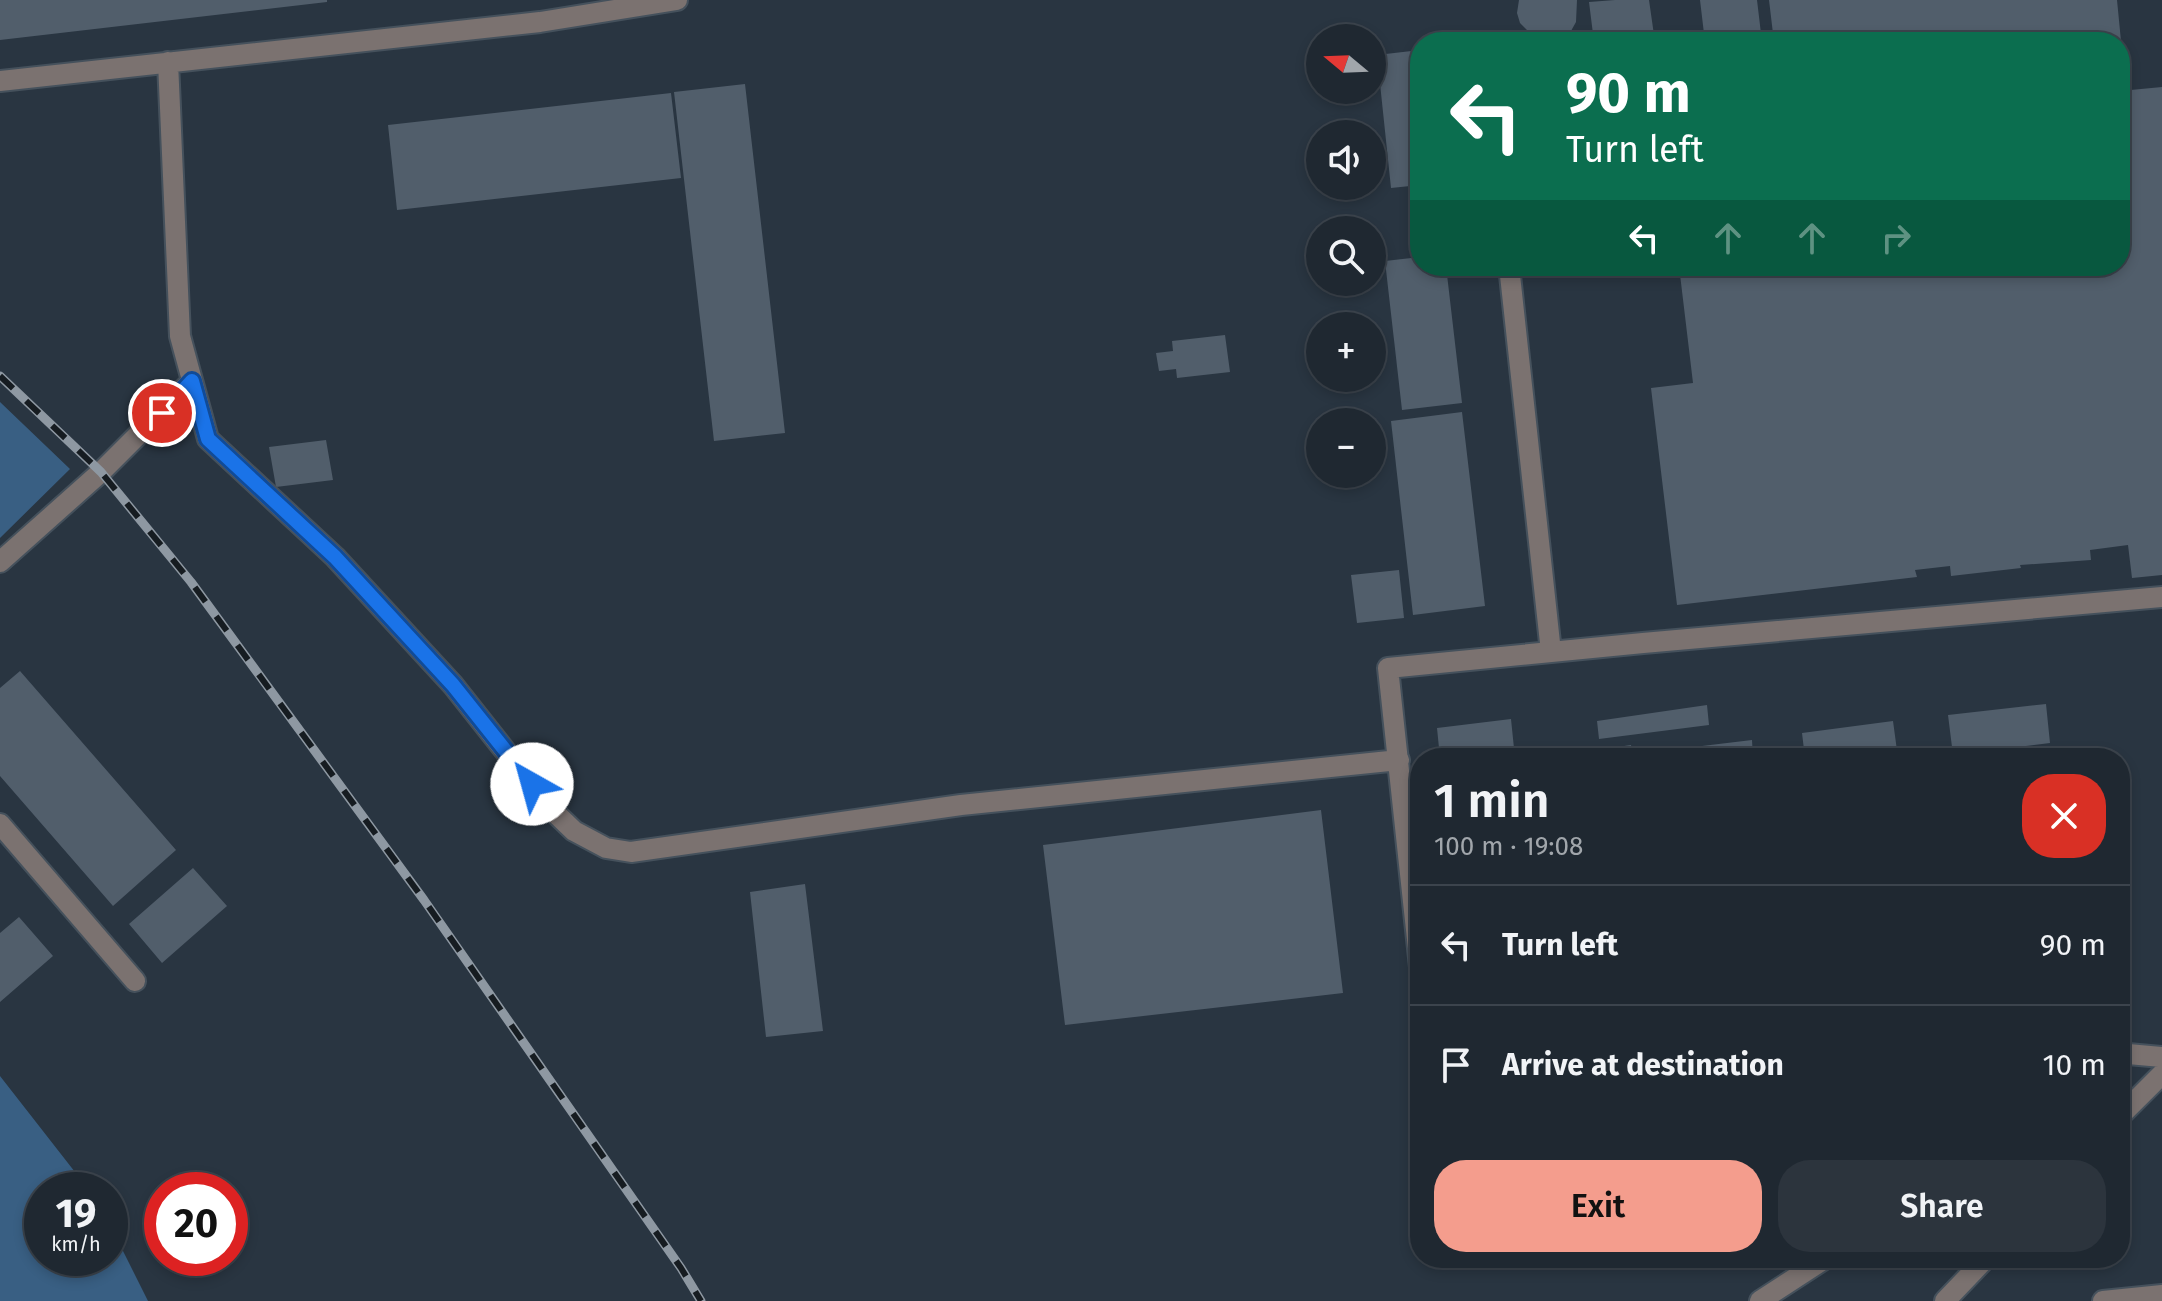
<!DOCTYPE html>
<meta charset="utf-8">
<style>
body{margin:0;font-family:"Fira Sans",sans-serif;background:#2c343d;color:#f1f3f6;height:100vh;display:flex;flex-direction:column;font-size:30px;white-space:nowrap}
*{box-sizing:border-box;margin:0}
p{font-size:26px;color:#a1a6ab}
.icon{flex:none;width:44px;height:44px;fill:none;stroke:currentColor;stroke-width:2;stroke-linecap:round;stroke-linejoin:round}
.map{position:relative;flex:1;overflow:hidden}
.details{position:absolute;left:1410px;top:748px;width:720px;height:520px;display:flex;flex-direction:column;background:#1f2831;border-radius:32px;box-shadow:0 4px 12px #0003,0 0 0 2px #3c444d}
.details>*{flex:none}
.guide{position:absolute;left:1410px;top:32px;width:720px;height:244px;border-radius:32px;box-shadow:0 4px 12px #0003,0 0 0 2px #3c444d;background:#0b6e4f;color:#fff;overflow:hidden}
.needle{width:52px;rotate:289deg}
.fabs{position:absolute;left:1306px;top:24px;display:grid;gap:16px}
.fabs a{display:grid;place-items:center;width:80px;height:80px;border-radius:50%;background:#1f2831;box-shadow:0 4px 12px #0003,0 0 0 2px #3c444d;font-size:40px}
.speed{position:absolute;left:24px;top:1172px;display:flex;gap:16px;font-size:40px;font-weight:700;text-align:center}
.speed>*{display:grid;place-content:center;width:104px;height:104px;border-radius:50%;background:#1f2831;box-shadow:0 4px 12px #0003,0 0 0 2px #3c444d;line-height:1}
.speed small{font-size:20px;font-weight:400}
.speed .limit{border:12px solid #d22;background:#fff;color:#111}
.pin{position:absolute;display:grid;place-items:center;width:68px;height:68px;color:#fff;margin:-34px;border:4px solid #fff;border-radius:50%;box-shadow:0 2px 8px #0007}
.me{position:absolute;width:88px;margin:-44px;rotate:322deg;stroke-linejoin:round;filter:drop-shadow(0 0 6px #0008)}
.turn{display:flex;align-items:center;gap:28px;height:168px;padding:0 24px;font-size:36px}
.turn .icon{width:104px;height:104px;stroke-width:2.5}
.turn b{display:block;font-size:56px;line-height:68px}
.lanes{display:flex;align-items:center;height:76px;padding:0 24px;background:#0003;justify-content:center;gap:40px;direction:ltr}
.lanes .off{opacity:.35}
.round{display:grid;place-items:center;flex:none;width:84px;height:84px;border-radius:32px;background:#2c343d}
.summary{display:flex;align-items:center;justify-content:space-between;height:136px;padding:0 24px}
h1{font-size:48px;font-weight:600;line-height:60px}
.button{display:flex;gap:16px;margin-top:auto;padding:16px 24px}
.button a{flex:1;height:92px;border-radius:32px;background:#f49d8d;color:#111;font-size:32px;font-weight:600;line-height:92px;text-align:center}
.button a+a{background:#2c343d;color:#f1f3f6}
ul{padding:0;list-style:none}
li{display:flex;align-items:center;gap:24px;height:120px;padding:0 24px;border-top:2px solid #3c444d}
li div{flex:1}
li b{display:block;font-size:30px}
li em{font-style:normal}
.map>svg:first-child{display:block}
.forest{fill:#395f83}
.building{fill:#515e6b}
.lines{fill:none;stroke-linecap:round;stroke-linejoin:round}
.minor-casing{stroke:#45515c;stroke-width:24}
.minor{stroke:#7b7270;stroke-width:20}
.rail-casing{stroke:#8e98a2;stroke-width:9}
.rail{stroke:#161c21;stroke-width:6;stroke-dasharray:18;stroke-linecap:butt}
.route-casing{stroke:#114b97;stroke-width:20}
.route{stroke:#1a73e8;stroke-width:14}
</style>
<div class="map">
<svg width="2162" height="1301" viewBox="0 0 2162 1301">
<rect width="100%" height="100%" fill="#293541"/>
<path class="forest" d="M0,402L70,469L0,538Z
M0,1076L89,1190H42V1258H110V1225L148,1301H0Z"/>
<path class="building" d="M0,0H327V2L0,40Z
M1519,0H1577L1576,22L1571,31L1562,37L1543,40L1534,37L1520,23L1517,13Z
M1615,0H1649L1655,42H1594L1589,2Z
M1700,0H1757L1762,42H1705Z
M1769,0H2117L2121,41L1774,42Z
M1420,50V185L1391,188L1377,55Z
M745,84L785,433L714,441L674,92Z
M2162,87V575L2132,578L2128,545L2090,550L2091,560L2020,565L2021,568L1951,576L1950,566L1915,570L1917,577L1677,605L1651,388L1693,383L1679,266H2120V91Z
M671,93L681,178L397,210L388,125Z
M1420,257V266H1446L1462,403L1402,410L1385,261Z
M1527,266H1577L1578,268L1528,274Z
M1225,335L1230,372L1177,378L1176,369L1159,371L1156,353L1173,351L1172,341Z
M1462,412L1485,606L1413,615L1391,421Z
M326,440L333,480L276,487L269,447Z
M1399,570L1404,618L1357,623L1351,575Z
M20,671L176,850L113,906L0,776V688Z
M2046,704L2050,743L1953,755L1948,715Z
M1707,705L1709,725L1599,739L1597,721Z
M1511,719L1515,758H1440L1437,728Z
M1893,721L1898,758H1805L1802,733Z
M1752,740L1753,758H1705L1702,754V746Z
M1631,745L1633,758H1597L1596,750Z
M1693,747V758H1648V752Z
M1321,810L1343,993L1065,1025L1043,845Z
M193,868L227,906L162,963L129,924Z
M805,884L823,1031L766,1037L750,892Z
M19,917L53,956L0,1002V933Z"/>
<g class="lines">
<defs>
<path id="minor" d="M168,62L180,336L208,439L335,557L453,685L551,809L574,831L606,848L631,852L961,805L1399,760
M0,81L540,22L677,0
M1509,266L1551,652
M0,562L101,472L192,381
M0,824L135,981
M1420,967L1388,668L1643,643L2162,597
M2120,1057L2128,1054L2162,1057
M2120,1116L2162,1074
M1760,1301L1826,1258
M1945,1301L1986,1258
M2103,1301L2162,1295"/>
</defs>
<use href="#minor" class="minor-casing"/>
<use href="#minor" class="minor"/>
<defs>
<path id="rail" d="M0,376L101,472L191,582L424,900L681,1268L701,1301"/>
</defs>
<use href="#rail" class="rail-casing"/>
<use href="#rail" class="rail"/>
</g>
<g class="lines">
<defs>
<path id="route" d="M162,413L192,381L208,439L335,557L453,685L532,784"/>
</defs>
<use href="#route" class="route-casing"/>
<use href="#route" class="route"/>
</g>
</svg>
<div class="fabs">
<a><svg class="needle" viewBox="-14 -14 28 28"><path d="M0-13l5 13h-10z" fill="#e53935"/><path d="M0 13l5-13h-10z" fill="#a1a6ab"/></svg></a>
<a><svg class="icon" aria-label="sound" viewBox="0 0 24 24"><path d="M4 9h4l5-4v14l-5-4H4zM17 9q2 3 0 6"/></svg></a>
<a><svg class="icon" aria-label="search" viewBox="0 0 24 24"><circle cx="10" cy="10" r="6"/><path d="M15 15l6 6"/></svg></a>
<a>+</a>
<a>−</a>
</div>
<div class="speed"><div>19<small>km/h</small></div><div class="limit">20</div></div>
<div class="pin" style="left:162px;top:413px;background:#d93025"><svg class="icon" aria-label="arrive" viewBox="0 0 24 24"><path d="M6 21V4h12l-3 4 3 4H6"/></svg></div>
<svg class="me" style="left:532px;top:784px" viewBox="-20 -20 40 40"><circle r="19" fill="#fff"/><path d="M0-13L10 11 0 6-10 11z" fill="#1a73e8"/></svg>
<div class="guide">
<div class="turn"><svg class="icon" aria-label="left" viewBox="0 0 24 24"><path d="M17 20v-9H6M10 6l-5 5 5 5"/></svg><div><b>90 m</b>Turn left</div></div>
<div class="lanes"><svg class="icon" aria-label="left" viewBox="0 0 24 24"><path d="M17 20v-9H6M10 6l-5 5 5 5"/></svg><svg class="icon off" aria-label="ahead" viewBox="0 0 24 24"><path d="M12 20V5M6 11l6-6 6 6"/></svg><svg class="icon off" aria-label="ahead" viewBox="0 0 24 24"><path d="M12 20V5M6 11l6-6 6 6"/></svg><svg class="icon off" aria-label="right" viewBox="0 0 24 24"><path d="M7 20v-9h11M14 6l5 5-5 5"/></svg></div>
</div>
<section class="details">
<div class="summary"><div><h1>1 min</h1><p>100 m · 19:08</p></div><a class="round" style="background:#d93025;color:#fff"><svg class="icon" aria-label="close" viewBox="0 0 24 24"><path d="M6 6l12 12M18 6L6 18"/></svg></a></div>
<ul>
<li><svg class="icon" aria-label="left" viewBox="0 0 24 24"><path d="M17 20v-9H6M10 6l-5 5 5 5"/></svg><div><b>Turn left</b></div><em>90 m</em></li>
<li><svg class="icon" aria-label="arrive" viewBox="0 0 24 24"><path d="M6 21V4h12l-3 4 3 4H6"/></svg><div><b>Arrive at destination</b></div><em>10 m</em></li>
</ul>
<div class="button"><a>Exit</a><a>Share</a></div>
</section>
</div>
